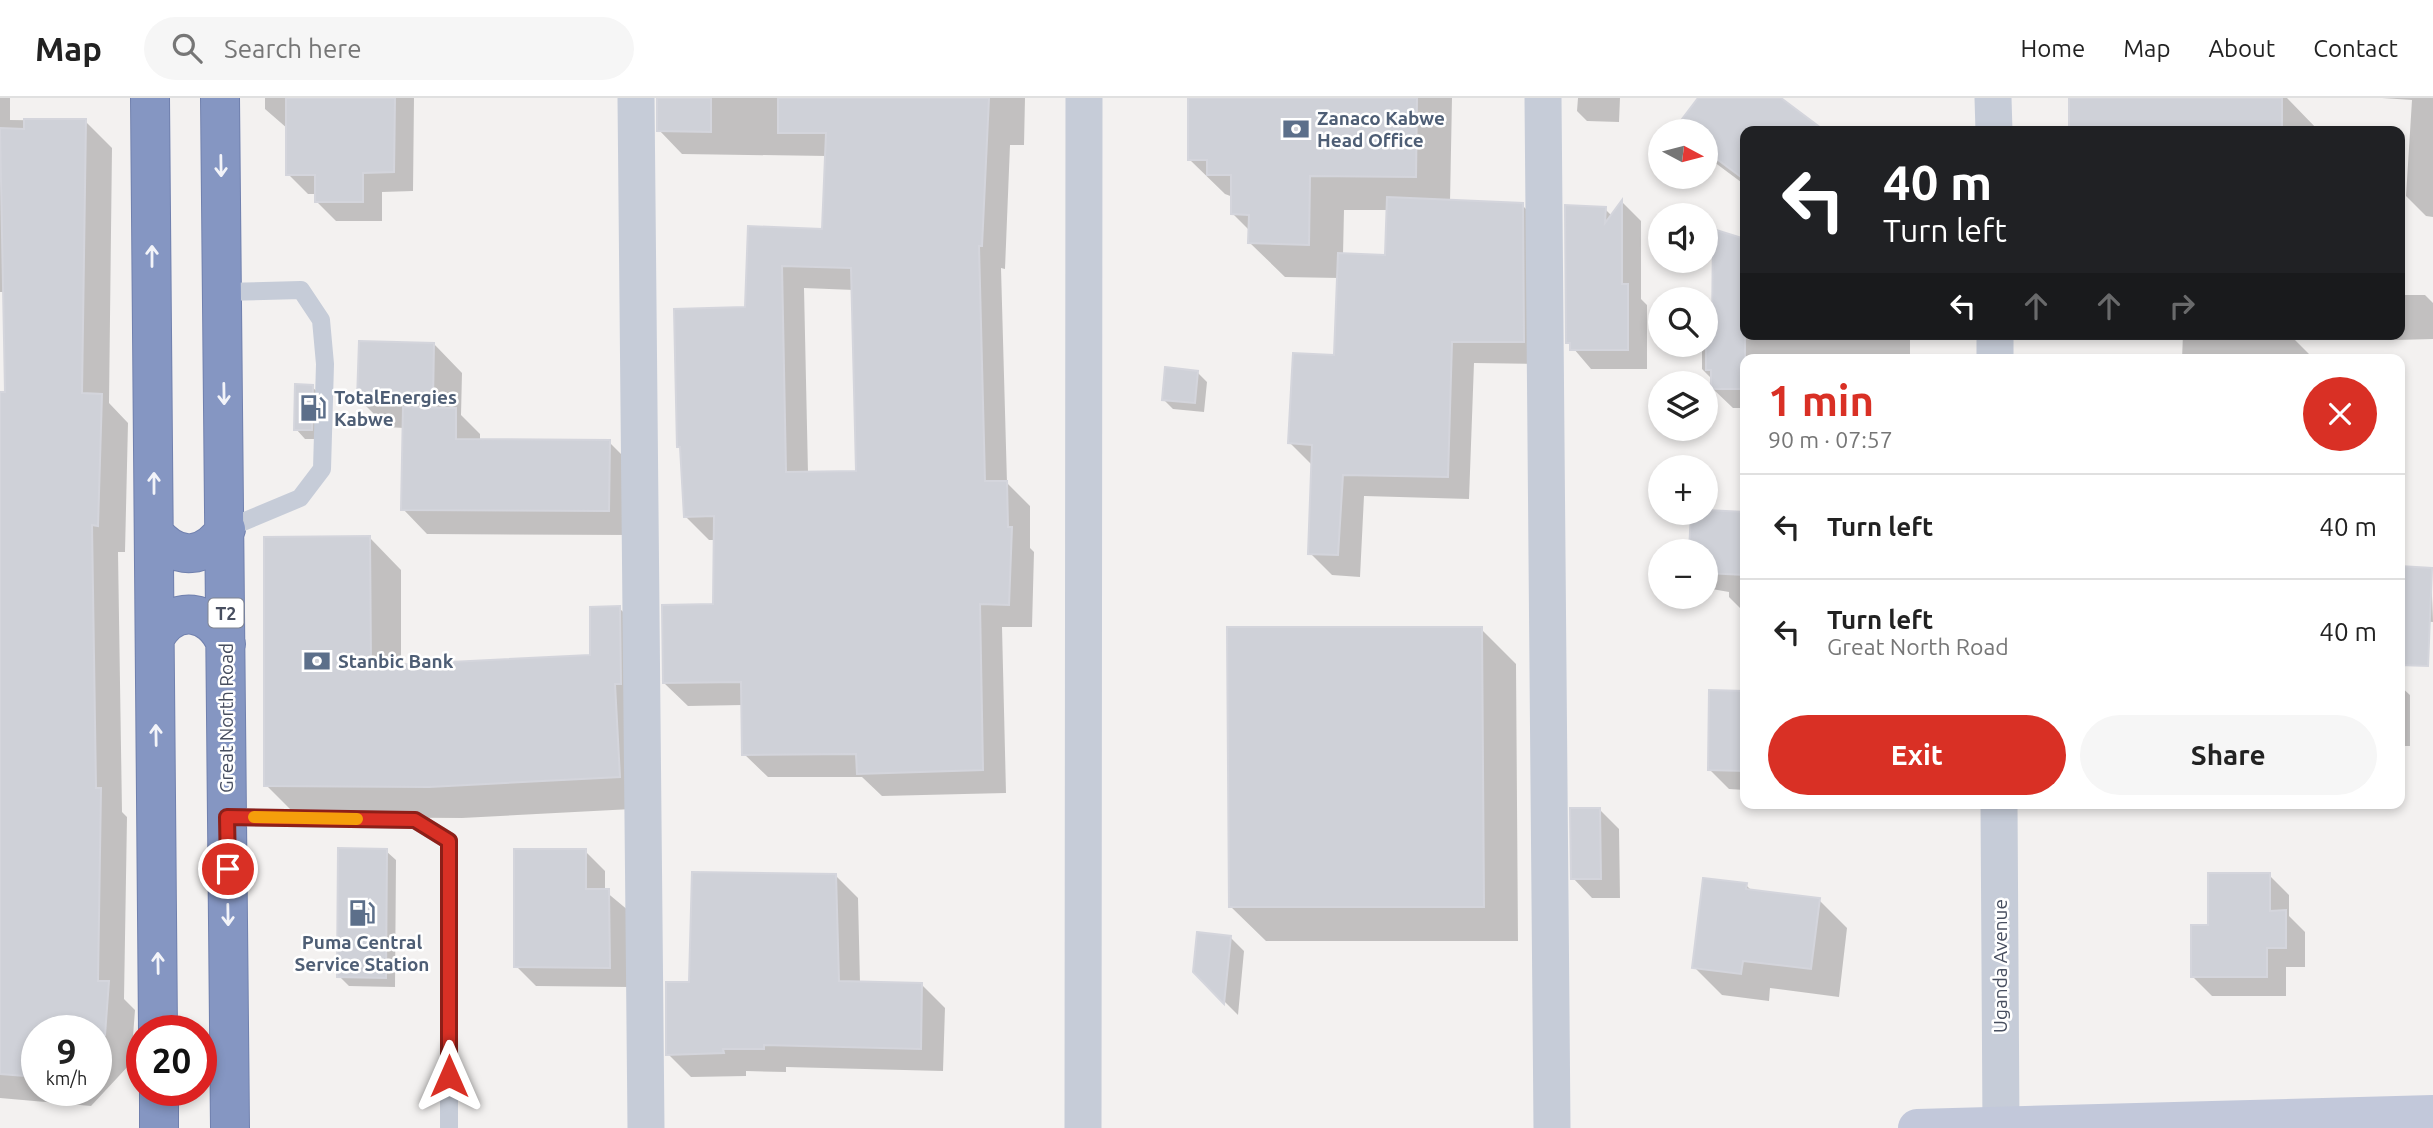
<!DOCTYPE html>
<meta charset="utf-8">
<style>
body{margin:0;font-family:Ubuntu,sans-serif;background:#f6f6f6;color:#222;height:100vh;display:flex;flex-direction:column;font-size:26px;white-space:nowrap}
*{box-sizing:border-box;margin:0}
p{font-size:23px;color:#767676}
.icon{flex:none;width:38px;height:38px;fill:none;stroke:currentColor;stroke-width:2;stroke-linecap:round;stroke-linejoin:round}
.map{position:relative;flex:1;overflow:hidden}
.side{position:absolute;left:1740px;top:256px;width:665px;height:455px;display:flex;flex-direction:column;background:#fff;border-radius:14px;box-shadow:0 4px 10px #0003}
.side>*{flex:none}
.guide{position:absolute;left:1740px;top:28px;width:665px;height:214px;border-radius:14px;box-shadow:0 4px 10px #0003;background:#202124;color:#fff;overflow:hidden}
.needle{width:46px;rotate:97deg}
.tools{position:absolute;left:1648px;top:21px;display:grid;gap:14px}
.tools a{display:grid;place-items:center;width:70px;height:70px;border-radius:50%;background:#fff;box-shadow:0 4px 10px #0003;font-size:35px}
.speed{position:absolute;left:21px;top:917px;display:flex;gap:14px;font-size:35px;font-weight:700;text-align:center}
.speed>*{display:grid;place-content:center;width:91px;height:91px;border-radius:50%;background:#fff;box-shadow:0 4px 10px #0003;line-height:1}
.speed small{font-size:18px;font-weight:400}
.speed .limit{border:10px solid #d22;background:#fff;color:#111}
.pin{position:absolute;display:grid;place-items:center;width:60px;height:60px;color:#fff;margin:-30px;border:4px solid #fff;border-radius:50%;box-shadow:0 2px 7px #0007}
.me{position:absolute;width:77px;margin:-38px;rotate:0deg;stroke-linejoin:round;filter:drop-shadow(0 0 5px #0008)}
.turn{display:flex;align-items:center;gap:24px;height:147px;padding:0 28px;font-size:32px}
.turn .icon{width:91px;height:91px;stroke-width:2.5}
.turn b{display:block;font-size:49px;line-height:60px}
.lanes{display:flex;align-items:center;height:66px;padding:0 28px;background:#0003;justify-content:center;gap:35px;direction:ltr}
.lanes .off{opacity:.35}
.round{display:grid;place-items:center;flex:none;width:74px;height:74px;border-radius:37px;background:#f6f6f6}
.summary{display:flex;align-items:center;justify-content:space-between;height:119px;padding:0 28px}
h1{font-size:42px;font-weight:700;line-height:52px;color:#d93025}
.button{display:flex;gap:14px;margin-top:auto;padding:14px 28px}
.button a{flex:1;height:80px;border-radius:42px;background:#d93025;color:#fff;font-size:28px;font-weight:700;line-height:80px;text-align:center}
.button a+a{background:#f6f6f6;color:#222}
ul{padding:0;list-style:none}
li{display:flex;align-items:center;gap:21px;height:105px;padding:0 28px;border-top:2px solid #e0e0e0}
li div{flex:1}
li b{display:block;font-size:26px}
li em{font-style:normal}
header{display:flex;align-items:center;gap:42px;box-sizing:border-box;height:98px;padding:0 35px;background:#fff;border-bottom:2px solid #e0e0e0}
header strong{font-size:33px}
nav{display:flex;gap:38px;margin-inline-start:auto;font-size:24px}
.search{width:490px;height:63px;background:#f6f6f6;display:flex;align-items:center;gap:18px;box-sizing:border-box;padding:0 24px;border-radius:38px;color:#767676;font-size:26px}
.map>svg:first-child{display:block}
.shadow{fill:#0003;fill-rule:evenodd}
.building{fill:#cfd1d8;stroke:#d4d5dc;stroke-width:2;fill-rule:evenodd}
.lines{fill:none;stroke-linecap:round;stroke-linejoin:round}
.highway-casing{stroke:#7080ae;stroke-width:40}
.lane{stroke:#c6ccd8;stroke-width:18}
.street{stroke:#c6ccd8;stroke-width:37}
.secondary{stroke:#c2c8da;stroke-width:38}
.highway{stroke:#8596c2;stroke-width:38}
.oneway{stroke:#f3f4f9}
.route-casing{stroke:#8d1f18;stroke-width:18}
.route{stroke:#d93025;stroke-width:12}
.slow{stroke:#f59e0b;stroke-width:12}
.labels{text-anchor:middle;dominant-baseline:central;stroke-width:5;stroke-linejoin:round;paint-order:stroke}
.shield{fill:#fff;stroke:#7e838f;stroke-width:2}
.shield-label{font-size:18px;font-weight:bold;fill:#474e5f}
.service-label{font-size:19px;font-weight:bold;fill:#4e5e75;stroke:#fff;text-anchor:start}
.street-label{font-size:19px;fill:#474e5f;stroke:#fff}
</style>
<header>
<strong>Map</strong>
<div class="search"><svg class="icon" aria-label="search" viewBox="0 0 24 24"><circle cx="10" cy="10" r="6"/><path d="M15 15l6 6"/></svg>Search here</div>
<nav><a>Home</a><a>Map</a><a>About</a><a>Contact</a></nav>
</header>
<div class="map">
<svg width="2433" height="1030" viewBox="0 0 2433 1030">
<rect width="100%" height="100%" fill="#f3f1f0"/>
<path class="shadow" d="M0,0H10V22L85,23L112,50L109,305L128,325L125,454H118L122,714L127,719L124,901L135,912L131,965L91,1008L0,1000V296H6V194H0ZM37,933H96V992H37Z
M265,0H414L413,93L382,94V123H336L316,103L317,96H308L288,76V31L265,11Z
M658,0H1025L1024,47H1010L1005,171L1001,170L1007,385L1030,408V450L1034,454L1032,529H1002L1006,695L882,698L862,679H768L744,656L743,607L688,608L664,585L715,508V442H709L685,418L682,352L678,348L747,211L749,130L823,133L827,58L682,56L659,32ZM804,190L854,192L858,374L808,375Z
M1190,0H1452L1450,104L1522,107L1545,130L1546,266L1474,265L1469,401L1364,398L1360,479L1332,477L1310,455L1313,368L1290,345L1336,259L1339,180L1285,179L1250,145V133L1232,115L1233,99L1225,96L1190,62ZM1344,112H1389L1386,159L1343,157Z
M1578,0H1620L1619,24L1587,23L1577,13Z
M1700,0H1778L1822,33H1745V87L1706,58V33H1682L1678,29Z
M2071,0H2287L2319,33H2071Z
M2382,0H2433V119L2426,118L2406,98L2412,2Z
M1622,104L1641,123V201L1647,207V271H1591L1568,244L1605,111L1612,118Z
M2399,197H2425L2433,205V241L2396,242L2390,236H2399Z
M1745,236H1910V261H1745V310H1733L1713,291V282L1702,271V247Z
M2183,236H2289L2309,256V261H2182Z
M434,246L462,275L461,317L480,336V343L609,344L634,369L633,437L427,436L403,411L404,330L387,329L359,301Z
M1197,274L1207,284L1204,314L1173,311L1163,301Z
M312,289L322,298L321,341H305L296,331Z
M1693,415L1745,416V515L1729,499V494L1706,490V453H1690Z
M370,440L401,472V568L592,559L619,510L651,541V710L462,720L298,719L266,687Z
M2431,472L2433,524L2406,522Z
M1481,531L1516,566L1518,843H1266L1230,808Z
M2399,587L2410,597V648H2399Z
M1745,594V692L1729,691L1709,671Z
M1599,711L1619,731L1620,800H1592L1573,780Z
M386,753L396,762L395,889L349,888L339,878Z
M585,753L605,773V793L629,813V889L536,888L516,868Z
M835,777L858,800L860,885L922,887L945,910L943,973L786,969V974L746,973V978L691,979L668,956L690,885Z
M2269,777L2289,797V818L2305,834V869H2286V898H2212L2192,878Z
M1746,787L1753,794L1819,802L1847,830L1839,899L1770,890L1769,903L1722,897L1694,869Z
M1231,840L1244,853L1238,917L1195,874Z"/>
<path class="building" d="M286,0H395L394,74L363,75V104H315V77H286Z
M657,0H711V34L657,33Z
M778,0H989L982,148H979L985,383H1007L1008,429H1012L1009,507L980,506L983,672L857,676L856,656L742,657L741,584L663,585L662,507L713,506L714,418L684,419L680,349H677L674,211L745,209L748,128L822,131L826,35H778ZM782,168L851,170L856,373L786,374Z
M1188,0H1417L1416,79L1310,78L1309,147L1248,145L1249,117L1231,116V77H1207V62H1188Z
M1698,0H1781L1825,33H1745V82L1706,53V33H1673Z
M2069,0H2282V33H2069Z
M24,21H86L82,295L102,296L98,428L92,427L96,690H101L98,883H109L105,937L96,946V933H37V979L0,976V294H5L0,30L24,31Z
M1387,99L1523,105L1524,244H1452L1448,379L1343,377L1338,457L1308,456L1312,347L1288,345L1293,255L1334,257L1338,155L1385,157Z
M1622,102V186H1628V252H1570V245H1566L1565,107L1606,109L1605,125Z
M1713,131L1745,141V291H1711V272H1706V235H1712Z
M359,243L434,245L433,303L357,302Z
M1165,269L1198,273L1195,305L1162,302Z
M295,286L313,287L312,332H294Z
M403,309L456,310V341L610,342L609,413L401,412Z
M1706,412L1745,414V477L1706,475V453H1689L1691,415H1706Z
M370,438L371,568L590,557V509L620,508L621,586H615L620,679L429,689L264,688V439Z
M2399,468L2432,470L2428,568L2399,567Z
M1227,529H1482L1484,809H1229Z
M1709,592L1745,593V673L1708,672Z
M1570,710H1600L1601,781H1571Z
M338,750L387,751L386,880L337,879Z
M514,751H586V791H609L610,870L514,869Z
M692,774L836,776L839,883L922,885L921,951L764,947V951H723L724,955L666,957V884H689Z
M2208,775H2270V813L2286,812V850H2267V879H2191V827H2208Z
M1703,780L1747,785L1746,791L1820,800L1811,871L1743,863L1741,876L1692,870Z
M1197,834L1231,838L1224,906L1193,874Z"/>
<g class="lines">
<defs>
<path id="highway" d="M150,0L158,933
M220,0L230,1030
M154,435C178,464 205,461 226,431
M155,540C174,505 212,511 226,546
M159,992V1030"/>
</defs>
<use href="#highway" class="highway-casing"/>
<path class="lane" d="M222,194L301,192L321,222L325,266L322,371L300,400L226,431
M227,719L415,722L449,743V1030"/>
<path class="street" d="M636,0L646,1030
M1543,0L1552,1030
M1993,0L1994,33
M1995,236V261
M1999,705L2001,1030
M1083,1030L1084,0"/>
<path class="secondary" d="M1917,1030L2433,1016"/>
<use href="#highway" class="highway"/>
</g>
<defs><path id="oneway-shaft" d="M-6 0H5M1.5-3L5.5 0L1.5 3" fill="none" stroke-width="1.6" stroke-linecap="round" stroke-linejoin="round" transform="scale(1.75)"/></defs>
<g class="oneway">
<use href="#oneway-shaft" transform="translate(221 68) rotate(89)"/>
<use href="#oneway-shaft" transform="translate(152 158) rotate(-90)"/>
<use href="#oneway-shaft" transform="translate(224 296) rotate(89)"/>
<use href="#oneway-shaft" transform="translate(154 385) rotate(-90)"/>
<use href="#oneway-shaft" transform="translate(156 637) rotate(-91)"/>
<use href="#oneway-shaft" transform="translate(228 817) rotate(89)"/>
<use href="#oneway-shaft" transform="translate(158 865) rotate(-91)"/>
</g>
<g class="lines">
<defs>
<path id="route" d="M228,771L227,719L415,722L449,743V978"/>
</defs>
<use href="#route" class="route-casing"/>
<use href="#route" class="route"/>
<path class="slow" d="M254,719L357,721"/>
</g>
<defs>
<symbol id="bank-bare" viewBox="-9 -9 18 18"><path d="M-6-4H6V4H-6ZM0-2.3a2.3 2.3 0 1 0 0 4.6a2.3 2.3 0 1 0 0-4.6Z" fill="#5c6f8a" stroke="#fff" stroke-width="2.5" paint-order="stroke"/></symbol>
<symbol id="fuel-bare" viewBox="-9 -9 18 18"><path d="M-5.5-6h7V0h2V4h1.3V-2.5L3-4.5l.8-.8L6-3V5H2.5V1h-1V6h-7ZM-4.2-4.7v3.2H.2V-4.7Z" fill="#5c6f8a" stroke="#fff" stroke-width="2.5" paint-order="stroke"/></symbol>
</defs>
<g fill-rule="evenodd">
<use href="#bank-bare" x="1277" y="12" width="38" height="38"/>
<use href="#fuel-bare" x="294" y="291" width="38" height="38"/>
<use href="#bank-bare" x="298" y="544" width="38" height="38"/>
<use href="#fuel-bare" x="343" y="796" width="38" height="38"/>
</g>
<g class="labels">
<rect class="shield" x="208.5" y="500.5" width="35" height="29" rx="5"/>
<g class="shield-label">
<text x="226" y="515">T2</text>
</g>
<g class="service-label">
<text x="1317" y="20">Zanaco Kabwe<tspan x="1317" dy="22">Head Office</tspan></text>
<text x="334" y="299">TotalEnergies<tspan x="334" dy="22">Kabwe</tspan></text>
<text x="338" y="563">Stanbic Bank</text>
<text x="362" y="844" text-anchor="middle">Puma Central<tspan x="362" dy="22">Service Station</tspan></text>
</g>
<g class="street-label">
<text transform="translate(226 620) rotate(-90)">Great North Road</text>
<text transform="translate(2000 868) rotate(-90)">Uganda Avenue</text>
</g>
</g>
</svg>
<div class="tools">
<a><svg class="needle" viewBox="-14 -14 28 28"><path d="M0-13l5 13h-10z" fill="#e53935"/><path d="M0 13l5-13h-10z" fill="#767676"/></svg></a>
<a><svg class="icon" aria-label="sound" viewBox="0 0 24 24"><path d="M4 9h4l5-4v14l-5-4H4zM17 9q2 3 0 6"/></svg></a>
<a><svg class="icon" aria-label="search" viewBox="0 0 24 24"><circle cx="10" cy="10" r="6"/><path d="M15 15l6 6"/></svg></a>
<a><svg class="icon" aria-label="layers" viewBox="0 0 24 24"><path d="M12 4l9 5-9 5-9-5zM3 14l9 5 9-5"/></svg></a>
<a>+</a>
<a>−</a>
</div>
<div class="speed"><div>9<small>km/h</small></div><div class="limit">20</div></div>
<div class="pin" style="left:228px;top:771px;background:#d93025"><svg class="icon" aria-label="arrive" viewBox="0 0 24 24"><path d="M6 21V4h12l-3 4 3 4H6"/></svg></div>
<svg class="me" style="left:449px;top:978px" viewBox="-20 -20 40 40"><path d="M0-17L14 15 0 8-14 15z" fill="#d93025" stroke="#fff" stroke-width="4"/></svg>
<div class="guide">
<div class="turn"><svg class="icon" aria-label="left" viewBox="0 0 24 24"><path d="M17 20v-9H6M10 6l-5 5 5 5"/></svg><div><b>40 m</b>Turn left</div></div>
<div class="lanes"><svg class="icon" aria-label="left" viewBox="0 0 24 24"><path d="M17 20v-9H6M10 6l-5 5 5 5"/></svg><svg class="icon off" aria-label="ahead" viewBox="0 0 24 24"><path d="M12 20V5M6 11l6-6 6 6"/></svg><svg class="icon off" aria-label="ahead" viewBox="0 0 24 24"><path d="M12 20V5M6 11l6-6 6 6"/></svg><svg class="icon off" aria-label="right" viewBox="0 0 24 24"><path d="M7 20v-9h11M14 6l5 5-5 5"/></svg></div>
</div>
<section class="side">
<div class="summary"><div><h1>1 min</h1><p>90 m · 07:57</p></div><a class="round" style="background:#d93025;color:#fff"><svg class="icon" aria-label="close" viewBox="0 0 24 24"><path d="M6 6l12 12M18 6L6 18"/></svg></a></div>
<ul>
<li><svg class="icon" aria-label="left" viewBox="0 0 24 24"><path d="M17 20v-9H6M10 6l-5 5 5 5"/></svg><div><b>Turn left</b></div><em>40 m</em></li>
<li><svg class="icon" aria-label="left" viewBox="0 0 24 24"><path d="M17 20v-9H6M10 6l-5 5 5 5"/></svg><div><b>Turn left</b><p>Great North Road</p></div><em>40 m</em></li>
</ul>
<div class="button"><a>Exit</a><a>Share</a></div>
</section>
</div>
